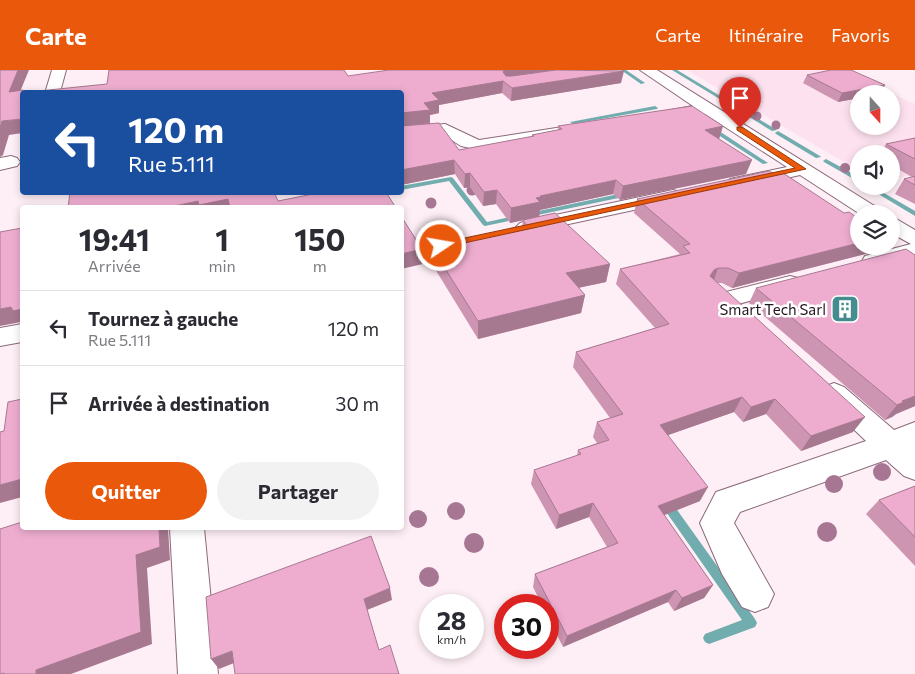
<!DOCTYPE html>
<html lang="fr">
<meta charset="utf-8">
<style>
body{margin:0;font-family:Commissioner,sans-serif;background:#f2f2f3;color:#2b2b33;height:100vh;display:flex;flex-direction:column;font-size:19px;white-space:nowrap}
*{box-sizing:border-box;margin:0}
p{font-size:16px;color:#7c7c81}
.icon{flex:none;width:28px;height:28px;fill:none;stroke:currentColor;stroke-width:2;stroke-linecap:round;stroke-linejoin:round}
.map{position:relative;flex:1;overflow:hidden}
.panel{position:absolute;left:20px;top:135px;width:384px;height:325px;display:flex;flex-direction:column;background:#fff;border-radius:5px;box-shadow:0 2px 8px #0003}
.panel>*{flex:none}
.hud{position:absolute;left:20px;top:20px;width:384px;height:105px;border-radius:5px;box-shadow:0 2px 8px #0003;background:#1a4fa0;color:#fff;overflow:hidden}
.needle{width:32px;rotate:159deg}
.fabs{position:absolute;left:850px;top:15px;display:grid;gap:10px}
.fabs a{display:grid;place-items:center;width:50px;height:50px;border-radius:50%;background:#fff;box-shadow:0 2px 8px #0003;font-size:25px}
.speed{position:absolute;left:419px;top:524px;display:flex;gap:10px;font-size:25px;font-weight:700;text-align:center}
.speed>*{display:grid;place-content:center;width:65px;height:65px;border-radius:50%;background:#fff;box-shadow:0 2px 8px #0003;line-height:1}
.speed small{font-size:12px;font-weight:400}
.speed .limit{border:8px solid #d22;background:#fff;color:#111}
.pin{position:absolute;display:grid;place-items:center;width:42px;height:42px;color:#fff;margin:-51px -21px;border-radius:50% 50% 50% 0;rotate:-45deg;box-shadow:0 0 5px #0007}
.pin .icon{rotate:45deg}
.me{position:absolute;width:55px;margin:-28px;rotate:78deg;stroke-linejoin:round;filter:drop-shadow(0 0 4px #0008)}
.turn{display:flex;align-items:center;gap:18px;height:105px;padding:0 25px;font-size:22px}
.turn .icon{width:65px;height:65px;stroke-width:2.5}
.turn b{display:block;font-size:35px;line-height:42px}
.eta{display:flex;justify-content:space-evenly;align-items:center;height:85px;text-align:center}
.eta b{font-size:30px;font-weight:700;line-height:35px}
.button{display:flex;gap:10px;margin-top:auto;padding:10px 25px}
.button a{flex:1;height:58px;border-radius:30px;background:#ea580c;color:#fff;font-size:20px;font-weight:700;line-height:58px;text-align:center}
.button a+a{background:#f2f2f3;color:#2b2b33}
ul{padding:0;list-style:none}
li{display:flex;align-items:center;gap:15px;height:75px;padding:0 25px;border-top:1px solid #e1e1e2}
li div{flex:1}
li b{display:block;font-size:19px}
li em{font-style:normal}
header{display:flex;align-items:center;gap:30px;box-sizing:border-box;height:70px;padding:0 25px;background:#ea580c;color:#fff}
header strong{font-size:24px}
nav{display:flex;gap:28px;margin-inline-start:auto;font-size:18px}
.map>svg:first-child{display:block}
.built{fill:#fde1ef;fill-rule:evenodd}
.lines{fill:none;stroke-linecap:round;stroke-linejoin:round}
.stream{fill:#71acaf;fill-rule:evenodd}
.street-casing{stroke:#8b697b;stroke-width:2}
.street{fill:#fff;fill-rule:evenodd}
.tree{fill:#a67693}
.wall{fill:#cd95b2}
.shaded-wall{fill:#a77991}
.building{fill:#eeadcf;stroke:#a77991}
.route{fill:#ea580c;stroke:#983908}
.labels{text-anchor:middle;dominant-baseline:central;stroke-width:5;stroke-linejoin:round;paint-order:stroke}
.poi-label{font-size:15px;fill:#23161d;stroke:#fff;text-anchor:end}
</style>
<header>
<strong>Carte</strong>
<nav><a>Carte</a><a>Itinéraire</a><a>Favoris</a></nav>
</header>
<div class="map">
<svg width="915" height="604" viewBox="0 0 915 604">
<rect width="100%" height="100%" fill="#feeef5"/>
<path class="built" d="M687,0H841L915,34V104L891,110V84H859V101ZM859,24H891V56H859Z"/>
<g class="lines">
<path class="stream" d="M621,0H626L645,13L641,14Z
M672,0H677L777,60L772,61Z
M655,36L658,38L657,39L573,54L570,52Z
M709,57H713L768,93L763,94L709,59Z
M778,61L820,86L821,87L816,88L776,64L775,63Z
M826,89L859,107V112L824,92L823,91Z
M451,107L453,108L487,152L628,122L631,124L628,126L485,156L483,155L449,111L401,120V116Z
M866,116H873L874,118L871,120Z
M877,119L915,141V146L875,122L874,121Z
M666,428L670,430L755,549L757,553L755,557L709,574L705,572L703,568L705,564L742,550L662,436L661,433L662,430Z"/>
<defs>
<path id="street" d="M52,0H66L60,22H48L46,20Z
M640,0H657L881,140L884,144H860L800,105L737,119L730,117L727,113L730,109L787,97L705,44L661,51L655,49L653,46L655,43L693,36Z
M445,54L479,70L569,56L575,57L578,61L575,65L569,66L479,80L461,76L442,64L401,68V58Z
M11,86L17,88L20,92L17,96L0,100V88Z
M673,120L680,122L683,126L680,130L527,163L520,161L516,157L520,153L527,151Z
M891,148L898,150L915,160V187L873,198L865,196L862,191L865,186L911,174L891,163Z
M790,206L798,208L802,213L798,218L727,237L718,234L715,229L718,224Z
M22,254V272L0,276V258Z
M834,313L844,317L894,360L915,352V410L904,406L886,390L740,442L734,453L774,524L768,537L755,542L742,537L722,504L700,453L716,422L866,371L824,331L820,324L824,317Z
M170,458H204L218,604H178Z"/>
</defs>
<use href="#street" class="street-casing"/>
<use href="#street" class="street"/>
</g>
<g class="tree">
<circle cx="757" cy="46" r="4.5"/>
<circle cx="776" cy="55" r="4.5"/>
<circle cx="845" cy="98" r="5"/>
<circle cx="472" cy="120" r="5.5"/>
<circle cx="431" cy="133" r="5.5"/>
<circle cx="882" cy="402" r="9"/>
<circle cx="834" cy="414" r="9"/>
<circle cx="456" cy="441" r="9"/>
<circle cx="418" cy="449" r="9"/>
<circle cx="827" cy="462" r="10"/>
<circle cx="474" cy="473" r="10"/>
<circle cx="429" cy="507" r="10"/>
</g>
<path class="wall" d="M807,5L885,15L881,23L859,24V28L838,32L803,13Z
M348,6L621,13L511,31L502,23L439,35V43L430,45V53L459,80L532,67V65L558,60V56H723L719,69L746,104L620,130L613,124L540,140L539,147L610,194L606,212L578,218L585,225L581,243L478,269L432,194L431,176L522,157L523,150L510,153L496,134L483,136L470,117L464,118L455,104L401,115V22Z
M915,68V134L895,124L904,109L912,107L891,95V84H881L886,74Z
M637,129L859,176H880L877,181L732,218L722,213H717L853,362L801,381L766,344L743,352L734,342L668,365L700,431L664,445L713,515L704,528L674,541L668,532L563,577L548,547V535H542L533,517L535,504L607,477L589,447L556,459L531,414L534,400L577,386L578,380L597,373L593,367L597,352L610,348L573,297L576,282L655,258L616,214L620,199L680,184L634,143Z
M756,218L915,336L896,344L892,347L885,350L749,233Z
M915,416V496L866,444L879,430Z"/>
<path class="shaded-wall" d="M18,0H29L15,34L9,22Z
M504,0H555L504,9L503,13L502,23L439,35V43L430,45V53L401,57V43L424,33L432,23L503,2Z
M624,1L621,13L511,31L512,18Z
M885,15L881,23L859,24V28L838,32L842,23Z
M22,49V63L9,65L3,85L0,87V58L2,51Z
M723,56L719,69L705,60Z
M454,90L455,104L401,115V100Z
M752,90L746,104L620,130L623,116Z
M470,103V117L464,118L465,104Z
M616,110L613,124L540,140L539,147L510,153L511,138L536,128L540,126Z
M497,120L496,134L483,136L484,122Z
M228,129L231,138H165L198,131Z
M859,173V176H880L877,181L732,218L739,203Z
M422,179L423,194L401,199V184Z
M610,194L606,212L563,221L566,203Z
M718,198L713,213L710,206L714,200Z
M585,225L581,243L478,269V251Z
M11,237L22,240V255L21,252L0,256V239Z
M915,326V336L896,344L892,347L885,350L897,335L902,331Z
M742,327L734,342L654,370L660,355Z
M775,329L766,344L743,352L751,337Z
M865,347L853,362L801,381L811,366Z
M22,409V427L0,433V415Z
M708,417L700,431L652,450L658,436Z
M593,433L589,447L556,459L559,445Z
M159,458H170H168L170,490L147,498L152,574L71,604H36V600Z
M713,515L704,528L674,541L682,528Z
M390,518L392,530L367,540L364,529Z
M676,520L668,532L563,577L567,566Z
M232,581L239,591L219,599L211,589Z"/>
<path class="building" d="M0,0H18L9,22L23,20L21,23H22V49L2,51L0,58Z
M109,0H344L348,6L389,0H504L503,2L506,6H512L556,0L624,1L512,18L503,11L432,23L439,30L424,33L430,40L401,43V22H29L107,14Z
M831,0H851L885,15L842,23L807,5Z
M692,36L723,56L705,60L752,90L623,116L616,110L540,126L541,127L536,128L540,132L511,138L497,120L484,122L470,103L465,104L454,90L401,100V56L439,53L459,80L534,66L532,65L562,59L558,56Z
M915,68V89L886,74Z
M769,101L776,105L783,103L844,143L849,142L859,149V173L739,203L728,198H718L714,200L710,206L865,347L811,366L775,329L751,337L742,327L660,355L708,417L658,436L713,515L682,528L676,520L567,566L535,504L618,473L593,433L559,445L534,400L581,384L578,380L609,370L597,352L623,344L576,282L669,254L620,199L690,183L683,176L690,174L637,129Z
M915,106V115L904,109Z
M70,122H274L278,131L323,122H386L396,138H230L228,129L199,135L198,131L165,138H68Z
M555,143L610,194L566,203L585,225L478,251L431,176L527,156L523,150Z
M401,146L422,179L401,184Z
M22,158V239L13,241L11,237L0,239V162Z
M906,179L915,185V326L902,331L904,332L897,335L756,218Z
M22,329V409L0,415V362L4,361L8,332Z
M915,416V467L879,430Z
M22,452V458H159L160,477L136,485L141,562L36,600V604H4V603L0,604V459Z
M371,466L390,518L364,529L379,580L390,575L399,604H235L232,581L211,589L206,527Z"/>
<path class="route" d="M737,57H742L806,99L441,178L437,176L441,173L795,98L737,60Z"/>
<defs>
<symbol id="building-square" viewBox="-11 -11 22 22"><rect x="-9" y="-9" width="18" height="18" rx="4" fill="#458c8e" stroke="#fff"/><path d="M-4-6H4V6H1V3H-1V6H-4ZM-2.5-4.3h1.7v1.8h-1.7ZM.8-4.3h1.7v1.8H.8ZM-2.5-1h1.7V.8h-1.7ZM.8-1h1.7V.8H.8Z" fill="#fff"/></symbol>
</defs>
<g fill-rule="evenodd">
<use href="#building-square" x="829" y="223" width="32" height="32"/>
</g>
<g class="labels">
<g class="poi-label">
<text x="826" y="239">Smart Tech Sarl</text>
</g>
</g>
</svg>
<div class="fabs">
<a><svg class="needle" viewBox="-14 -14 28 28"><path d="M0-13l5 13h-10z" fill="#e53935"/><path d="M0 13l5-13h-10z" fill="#7c7c81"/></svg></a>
<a><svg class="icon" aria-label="sound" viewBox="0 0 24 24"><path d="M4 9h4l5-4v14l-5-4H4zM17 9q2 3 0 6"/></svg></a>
<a><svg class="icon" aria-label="layers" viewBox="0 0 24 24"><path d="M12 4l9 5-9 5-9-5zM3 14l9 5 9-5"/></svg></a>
</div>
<div class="speed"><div>28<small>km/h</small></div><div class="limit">30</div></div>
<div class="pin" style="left:740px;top:58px;background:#d93025"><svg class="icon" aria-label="arrive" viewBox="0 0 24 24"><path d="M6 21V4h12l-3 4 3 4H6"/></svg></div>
<svg class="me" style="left:441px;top:176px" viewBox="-20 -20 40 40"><circle r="17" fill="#ea580c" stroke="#fff" stroke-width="3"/><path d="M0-11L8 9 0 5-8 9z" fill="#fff"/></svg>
<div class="hud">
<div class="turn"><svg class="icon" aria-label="left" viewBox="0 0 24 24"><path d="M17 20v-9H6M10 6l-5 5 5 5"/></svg><div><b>120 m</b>Rue 5.111</div></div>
</div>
<section class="panel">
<div class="eta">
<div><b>19:41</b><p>Arrivée</p></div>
<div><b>1</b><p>min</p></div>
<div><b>150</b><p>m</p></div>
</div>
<ul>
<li><svg class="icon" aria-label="left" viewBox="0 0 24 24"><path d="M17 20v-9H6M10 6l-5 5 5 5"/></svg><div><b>Tournez à gauche</b><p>Rue 5.111</p></div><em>120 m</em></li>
<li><svg class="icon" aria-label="arrive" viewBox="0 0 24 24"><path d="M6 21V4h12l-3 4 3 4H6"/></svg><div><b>Arrivée à destination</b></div><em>30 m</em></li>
</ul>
<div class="button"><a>Quitter</a><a>Partager</a></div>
</section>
</div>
